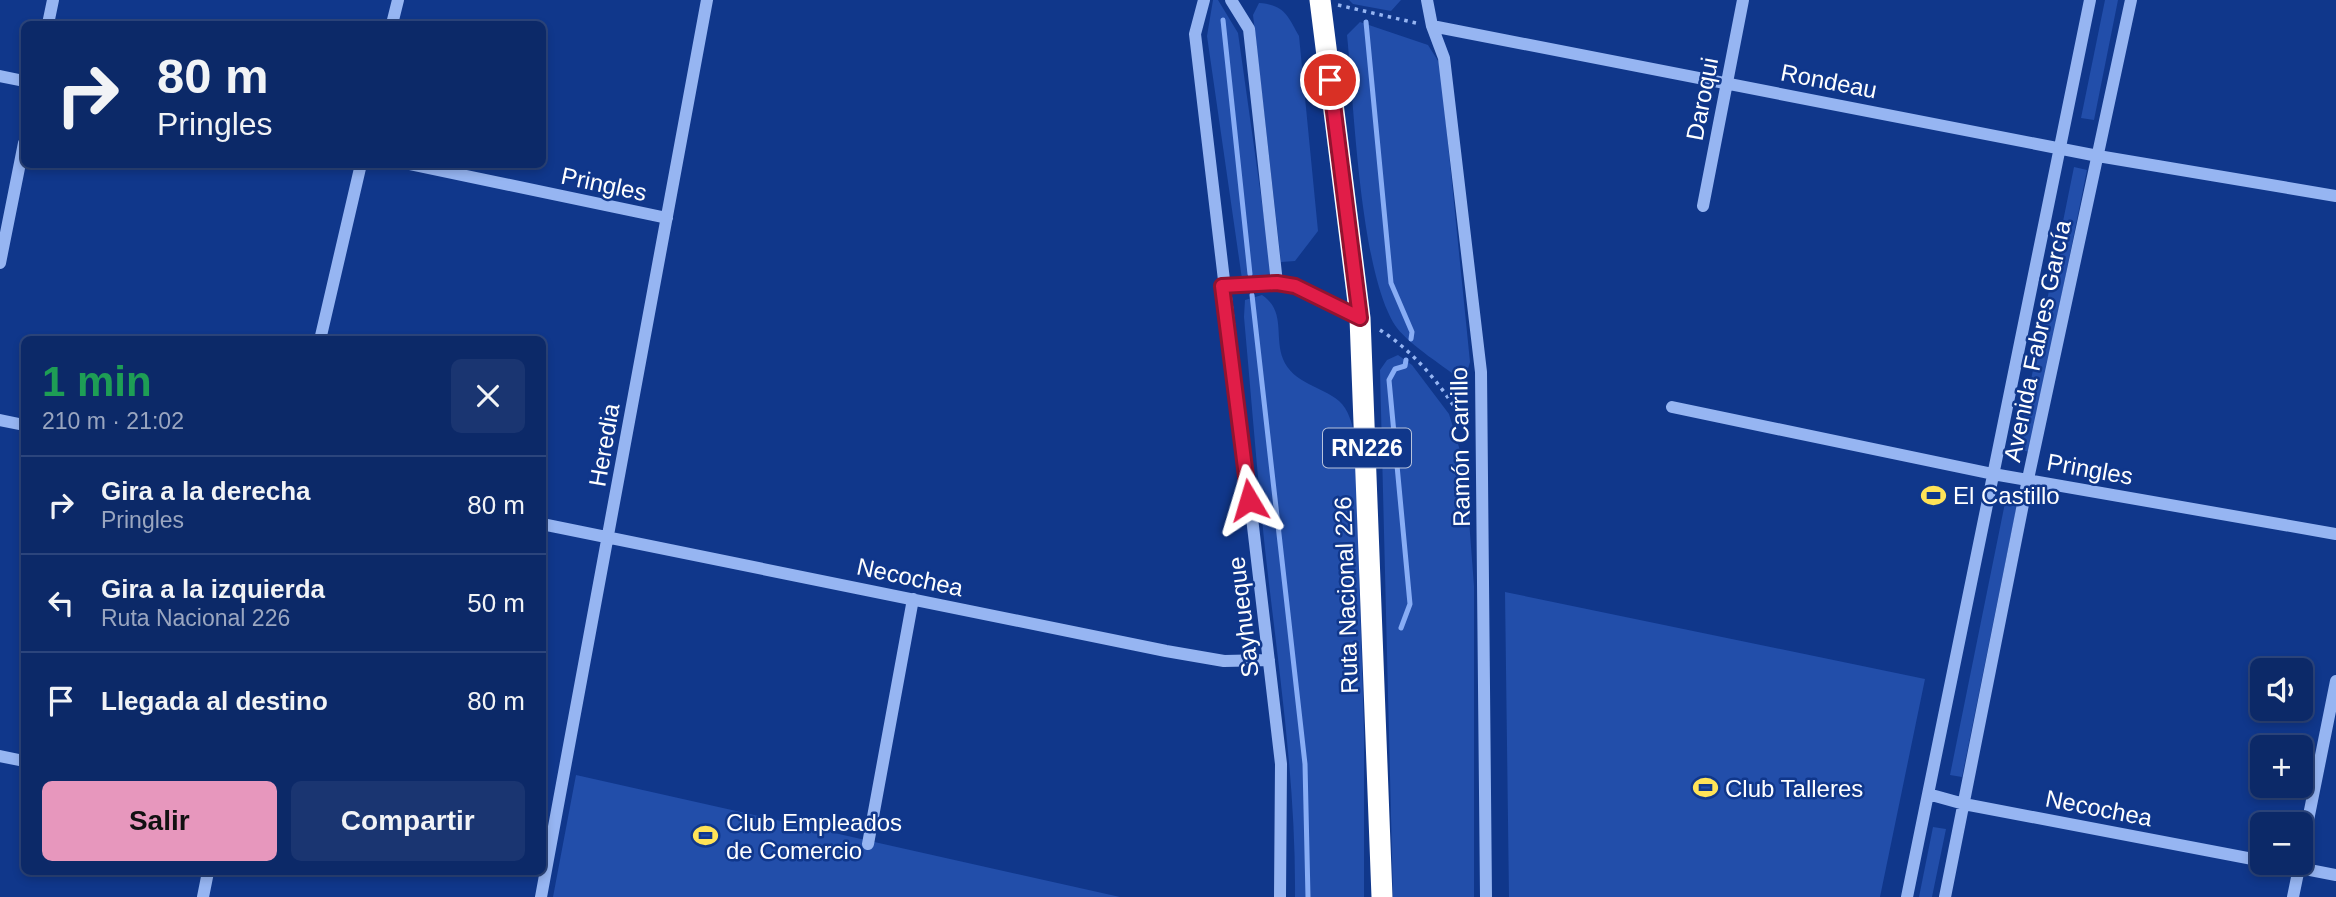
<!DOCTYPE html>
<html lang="es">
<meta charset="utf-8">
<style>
body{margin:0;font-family:Helvetica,sans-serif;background:#1a3571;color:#f1f3f6;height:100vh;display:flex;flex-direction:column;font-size:26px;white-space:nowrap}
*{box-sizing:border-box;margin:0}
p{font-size:23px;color:#9aa6c0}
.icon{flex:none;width:38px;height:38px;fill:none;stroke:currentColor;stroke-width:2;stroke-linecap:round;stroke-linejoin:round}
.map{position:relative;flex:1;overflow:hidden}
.sheet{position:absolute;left:21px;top:336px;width:525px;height:539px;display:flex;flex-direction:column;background:#0c2968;border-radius:10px;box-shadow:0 4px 10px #0003,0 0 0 2px #2c457c}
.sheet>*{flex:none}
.guide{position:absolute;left:21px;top:21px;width:525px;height:147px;border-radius:10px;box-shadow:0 4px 10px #0003,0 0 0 2px #2c457c;background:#0c2968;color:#f1f3f6;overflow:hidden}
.buttons{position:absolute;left:2250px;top:658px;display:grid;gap:14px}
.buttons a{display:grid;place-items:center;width:63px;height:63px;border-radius:10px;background:#0c2968;box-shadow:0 4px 10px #0003,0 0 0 2px #2c457c;font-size:35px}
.pin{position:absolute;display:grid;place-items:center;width:60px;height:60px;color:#fff;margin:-30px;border:4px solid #fff;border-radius:50%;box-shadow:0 2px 7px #0007}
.me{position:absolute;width:77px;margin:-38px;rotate:353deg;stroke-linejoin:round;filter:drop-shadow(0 0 5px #0008)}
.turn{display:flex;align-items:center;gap:24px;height:147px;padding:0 21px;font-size:32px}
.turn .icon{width:91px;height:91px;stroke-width:2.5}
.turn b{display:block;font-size:49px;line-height:60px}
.round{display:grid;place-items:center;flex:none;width:74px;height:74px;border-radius:10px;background:#1a3571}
.headline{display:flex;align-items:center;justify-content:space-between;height:119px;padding:0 21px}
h1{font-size:42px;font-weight:700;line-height:52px;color:#1e9e55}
.button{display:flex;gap:14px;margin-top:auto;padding:14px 21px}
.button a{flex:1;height:80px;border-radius:10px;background:#e797bd;color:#111;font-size:28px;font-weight:700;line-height:80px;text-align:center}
.button a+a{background:#1a3571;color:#f1f3f6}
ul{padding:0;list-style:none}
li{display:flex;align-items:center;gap:21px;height:98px;padding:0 21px;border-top:2px solid #2c457c}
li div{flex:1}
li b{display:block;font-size:26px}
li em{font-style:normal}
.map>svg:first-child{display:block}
.green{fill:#224eaa}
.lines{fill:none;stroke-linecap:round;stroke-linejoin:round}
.stream{stroke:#88adf5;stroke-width:5}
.path{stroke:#96b5f2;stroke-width:3.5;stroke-dasharray:3.5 5;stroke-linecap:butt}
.minor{stroke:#96b5f2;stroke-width:12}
.highway{stroke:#fff;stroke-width:21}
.route-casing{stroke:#92132f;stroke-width:18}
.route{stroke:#e11d48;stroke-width:12}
.labels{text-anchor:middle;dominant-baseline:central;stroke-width:5;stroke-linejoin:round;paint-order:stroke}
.shield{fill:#10378b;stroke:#b7c3dc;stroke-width:2}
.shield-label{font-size:23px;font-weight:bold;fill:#fff}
.street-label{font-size:24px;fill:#fff;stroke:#10378b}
.poi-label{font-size:24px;fill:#fff;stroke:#10378b;text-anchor:start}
</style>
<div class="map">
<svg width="2336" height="897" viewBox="0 0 2336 897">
<rect width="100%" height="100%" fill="#10378b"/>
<path class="green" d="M1213,0H1218L1238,33L1272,274L1242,279L1207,36Z
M1349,0H1401L1391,11L1353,4Z
M2105,0H2118L2094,120L2081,118Z
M1259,3C1284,5 1287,14 1299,36L1318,231L1295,261L1281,262L1253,15Z
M1360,22L1428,45L1440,64L1470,362L1464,382C1445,367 1411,346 1397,328C1360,277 1354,103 1347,35Z
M2074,167L2087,170L2030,452L2017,449Z
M1262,295C1286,311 1274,336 1283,359C1293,384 1322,386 1339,401C1349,410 1352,424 1355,436L1364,732V897H1295C1296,780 1278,665 1265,549C1257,472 1251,394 1244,317L1245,300Z
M1398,355L1412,365L1449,414L1465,467L1474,586V897H1393L1380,370L1387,360Z
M2007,493L2019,495L1962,777L1950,775Z
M1505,592L1925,679L1880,897H1509Z
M576,775L1120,897H553Z
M1933,827L1946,829L1932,897H1919Z"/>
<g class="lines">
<path class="stream" d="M1223,20L1250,274
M1366,22L1391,283L1412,332L1411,339
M1252,295L1305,764L1308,897
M1401,628L1410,604L1389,380L1395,369L1405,366L1406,360"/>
<path class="path" d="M1338,5L1416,23
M1380,330C1415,352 1446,390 1465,425"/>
<path class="minor" d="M1204,0L1195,34L1281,764L1280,897
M1231,0L1249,29L1277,283
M1427,0L1432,26L1444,58L1481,372L1486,897
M48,24L53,0
M392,24L398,0
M1432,26L2098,156L2336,196
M0,76L24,81
M409,164L667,218
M1703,206L1743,0
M0,263L24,143
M1222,286L1277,283L1295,286L1360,318
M320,340L361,164
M1672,407L1993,474L2336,534
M0,420L24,425
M542,524L1166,651L1224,661L1269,660
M0,756L24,761
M1928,794L1964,804L2263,861
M868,844L913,599
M2301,855L2336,681
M2273,863L2336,875
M203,897L208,872
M541,897L707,0
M1907,897L2090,0
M1945,897L2028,479L2131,0
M2293,897L2300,863"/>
<path class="highway" d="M1320,0L1360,318L1382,897"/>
</g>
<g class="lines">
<defs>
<path id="route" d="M1249,500L1222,286L1277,283L1295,286L1360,318L1330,80"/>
</defs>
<use href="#route" class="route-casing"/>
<use href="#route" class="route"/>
</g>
<defs>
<symbol id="stadium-bare" viewBox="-9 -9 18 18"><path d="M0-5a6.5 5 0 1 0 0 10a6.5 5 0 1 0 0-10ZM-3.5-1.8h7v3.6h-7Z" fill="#ffe357" stroke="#10378b" stroke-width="2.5" paint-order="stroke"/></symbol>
</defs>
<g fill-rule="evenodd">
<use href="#stadium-bare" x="1916" y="478" width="35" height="35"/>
<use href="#stadium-bare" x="1688" y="770" width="35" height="35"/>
<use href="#stadium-bare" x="688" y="818" width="35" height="35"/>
</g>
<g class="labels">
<rect class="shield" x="1323" y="428.5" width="88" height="39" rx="5"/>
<g class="shield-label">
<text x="1367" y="448">RN226</text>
</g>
<g class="street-label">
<text transform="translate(1829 81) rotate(11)">Rondeau</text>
<text transform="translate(1702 99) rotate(-79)">Daroqui</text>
<text transform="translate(604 184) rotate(12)">Pringles</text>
<text transform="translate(2037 341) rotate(-78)">Avenida Fabres García</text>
<text transform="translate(604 445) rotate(-80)">Heredia</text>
<text transform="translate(1460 447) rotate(-91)">Ramón Carrillo</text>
<text transform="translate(2090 469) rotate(10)">Pringles</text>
<text transform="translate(910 577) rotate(12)">Necochea</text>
<text transform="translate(1346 595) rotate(-92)">Ruta Nacional 226</text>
<text transform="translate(1243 617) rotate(-97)">Sayhueque</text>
<text transform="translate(2099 808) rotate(11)">Necochea</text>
</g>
<g class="poi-label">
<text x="1953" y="495">El Castillo</text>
<text x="1725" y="788">Club Talleres</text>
<text x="726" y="822">Club Empleados<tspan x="726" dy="28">de Comercio</tspan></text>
</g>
</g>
</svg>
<div class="buttons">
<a><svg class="icon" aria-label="sound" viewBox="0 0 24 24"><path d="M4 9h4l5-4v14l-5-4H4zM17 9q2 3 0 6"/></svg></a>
<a>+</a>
<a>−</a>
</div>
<div class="pin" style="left:1330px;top:80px;background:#d93025"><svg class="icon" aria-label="arrive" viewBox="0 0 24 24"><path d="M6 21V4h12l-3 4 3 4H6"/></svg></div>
<svg class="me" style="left:1249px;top:500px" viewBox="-20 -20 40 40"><path d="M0-17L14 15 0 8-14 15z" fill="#e11d48" stroke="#fff" stroke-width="4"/></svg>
<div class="guide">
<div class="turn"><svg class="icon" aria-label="right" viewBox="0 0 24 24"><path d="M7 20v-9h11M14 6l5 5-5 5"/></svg><div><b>80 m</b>Pringles</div></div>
</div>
<section class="sheet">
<div class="headline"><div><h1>1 min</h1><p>210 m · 21:02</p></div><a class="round"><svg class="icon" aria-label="close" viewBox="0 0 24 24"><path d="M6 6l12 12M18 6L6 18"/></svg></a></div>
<ul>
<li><svg class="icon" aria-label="right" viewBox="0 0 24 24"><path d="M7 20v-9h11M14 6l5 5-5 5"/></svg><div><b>Gira a la derecha</b><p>Pringles</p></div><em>80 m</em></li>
<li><svg class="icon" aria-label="left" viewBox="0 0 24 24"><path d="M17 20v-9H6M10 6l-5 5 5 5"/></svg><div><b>Gira a la izquierda</b><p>Ruta Nacional 226</p></div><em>50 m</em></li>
<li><svg class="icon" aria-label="arrive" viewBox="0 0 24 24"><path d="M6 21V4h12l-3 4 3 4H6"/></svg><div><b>Llegada al destino</b></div><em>80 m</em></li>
</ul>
<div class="button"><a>Salir</a><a>Compartir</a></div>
</section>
</div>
